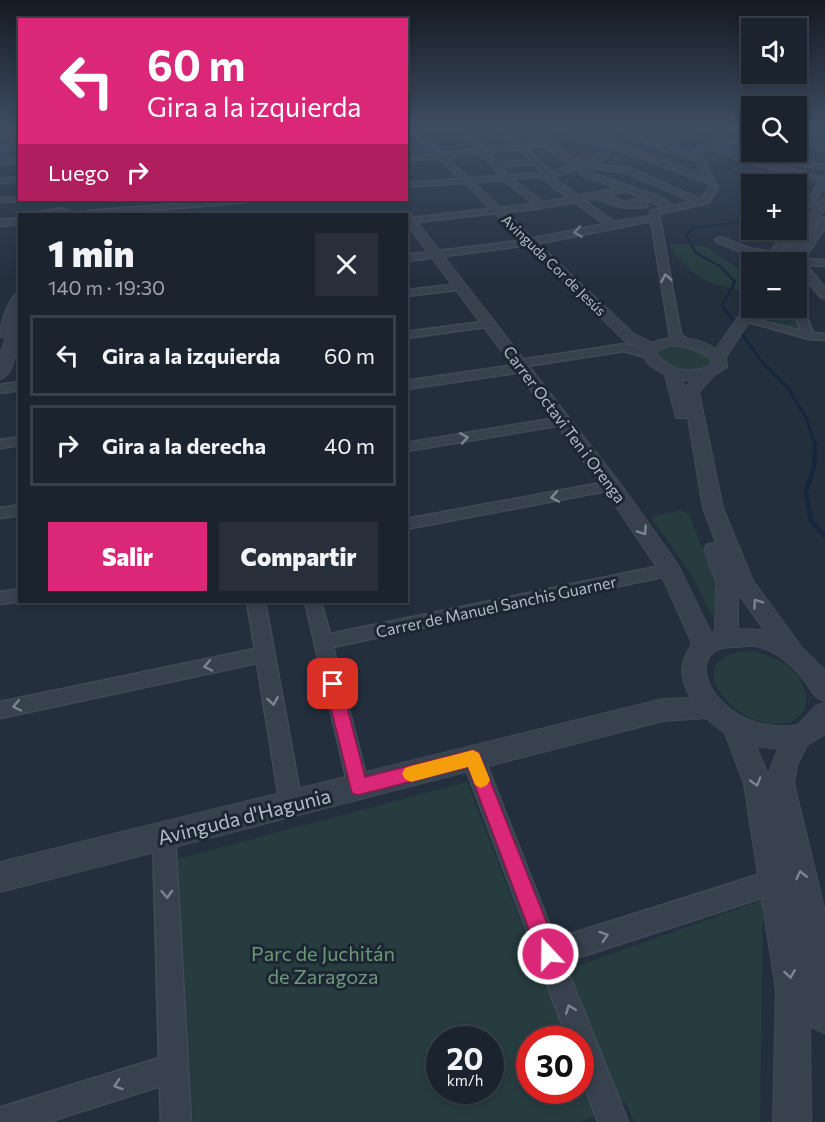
<!DOCTYPE html>
<html lang="es">
<meta charset="utf-8">
<style>
body{margin:0;font-family:Commissioner,sans-serif;background:#282f3a;color:#f1f3f6;height:100vh;display:flex;flex-direction:column;font-size:22px;white-space:nowrap}
*{box-sizing:border-box;margin:0}
p{font-size:20px;color:#a0a4aa}
.icon{flex:none;width:33px;height:33px;fill:none;stroke:currentColor;stroke-width:2;stroke-linecap:round;stroke-linejoin:round}
.map{position:relative;flex:1;overflow:hidden}
.drawer{position:absolute;left:18px;top:213px;width:390px;height:390px;display:flex;flex-direction:column;background:#1b232e;border-radius:0px;box-shadow:0 3px 9px #0003,0 0 0 2px #39404a}
.drawer>*{flex:none}
.top-card{position:absolute;left:18px;top:18px;width:390px;height:183px;border-radius:0px;box-shadow:0 3px 9px #0003,0 0 0 2px #39404a;background:#db2777;color:#fff;overflow:hidden}
.tools{position:absolute;left:741px;top:18px;display:grid;gap:12px}
.tools a{display:grid;place-items:center;width:66px;height:66px;border-radius:0px;background:#1b232e;box-shadow:0 3px 9px #0003,0 0 0 2px #39404a;font-size:30px}
.speed{position:absolute;left:426px;top:1026px;display:flex;gap:12px;font-size:30px;font-weight:700;text-align:center}
.speed>*{display:grid;place-content:center;width:78px;height:78px;border-radius:50%;background:#1b232e;box-shadow:0 3px 9px #0003,0 0 0 2px #39404a;line-height:1}
.speed small{font-size:15px;font-weight:400}
.speed .limit{border:9px solid #d22;background:#fff;color:#111}
.pin{position:absolute;display:grid;place-items:center;width:51px;height:51px;color:#fff;margin:-26px;border-radius:12px;box-shadow:0 3px 9px #0006}
.me{position:absolute;width:66px;margin:-33px;rotate:339deg;stroke-linejoin:round;filter:drop-shadow(0 0 4px #0008)}
.turn{display:flex;align-items:center;gap:21px;height:126px;padding:0 30px;font-size:27px}
.turn .icon{width:78px;height:78px;stroke-width:2.5}
.turn b{display:block;font-size:42px;line-height:51px}
.then{display:flex;align-items:center;height:57px;padding:0 30px;background:#0003;gap:12px;font-size:22px}
.round{display:grid;place-items:center;flex:none;width:63px;height:63px;border-radius:0px;background:#282f3a}
.summary{display:flex;align-items:center;justify-content:space-between;height:102px;padding:0 30px}
h1{font-size:36px;font-weight:800;line-height:45px}
.action{display:flex;gap:12px;margin-top:auto;padding:12px 30px}
.action a{flex:1;height:69px;border-radius:0px;background:#db2777;color:#fff;font-size:24px;font-weight:800;line-height:69px;text-align:center}
.action a+a{background:#282f3a;color:#f1f3f6}
ul{padding:0;list-style:none}
li{display:flex;align-items:center;gap:18px;height:81px;margin:0 12px 9px;padding:0 18px;border:3px solid #39404a;border-radius:0px}
li div{flex:1}
li b{display:block;font-size:22px}
li em{font-style:normal}
.map>svg:first-child{display:block}
.green{fill:#263c3f;fill-rule:evenodd}
.lines{fill:none;stroke-linecap:round;stroke-linejoin:round}
.stream-far2{stroke:#17263c;stroke-width:2}
.stream-far1{stroke:#17263c;stroke-width:3}
.stream{stroke:#17263c;stroke-width:4.5}
.minor-casing{stroke:#414a57;stroke-width:3}
.tertiary-casing{stroke:#414a57;stroke-width:2}
.minor{fill:#38414e;fill-rule:evenodd}
.tertiary{fill:#38414e;fill-rule:evenodd}
.oneway{stroke:#7c8592}
.route{fill:#db2777;stroke:#8e194d;stroke-width:1.5}
.slow{fill:#f59e0b}
.labels{text-anchor:middle;dominant-baseline:central;stroke-width:6;stroke-linejoin:round;paint-order:stroke}
.far-street-label{font-size:14px;fill:#b4bcc9;stroke:#1d2633}
.street-label{font-size:16px;fill:#b4bcc9;stroke:#1d2633}
.near-street-label{font-size:20px;fill:#b4bcc9;stroke:#1d2633}
.near-park-label{font-size:20px;fill:#6b9a76;stroke:#1d2633}
</style>
<div class="map">
<svg width="825" height="1122" viewBox="0 0 825 1122">
<rect width="100%" height="100%" fill="#242f3e"/>
<path class="green" d="M670,244L705,246L737,268L751,271V288L749,292C721,286 704,285 684,264C678,257 672,253 670,244Z
M763,308H791L802,330H796L757,315Z
M666,346C681,344 706,346 711,363L709,367C687,375 672,371 656,356V352Z
M680,510L689,515C698,540 725,592 712,616L693,577L651,517Z
M749,651C764,654 779,658 791,669C813,689 813,723 777,724C729,724 678,656 749,651Z
M467,782L544,982L575,967L763,900L760,1122H634L626,1103L580,1122H193L177,859ZM440,1040H490V1090H440ZM530,1040H580V1090H530Z"/>
<g class="lines">
<path class="stream-far2" d="M741,126L752,139
M752,187L729,168L733,162L758,158L768,152
M726,311L722,305L735,282L720,266L696,253L686,235L694,228L752,220"/>
<path class="stream-far1" d="M725,309L761,361L787,387L806,417L815,444"/>
<path class="stream" d="M815,443L814,467L806,491L811,521L825,536"/>
<defs>
<path id="minor" d="M450,126H474L467,128L485,149L515,145L495,126H501L522,145L542,142L530,126H536C550,143 563,155 584,162L602,152H608V156L593,164L632,169L700,199L710,188L708,183L633,155L551,128L556,127L639,151L705,177L696,160L660,149L611,126H619L650,140L704,127L706,130L656,142L694,155L693,150L705,146L738,139V141L718,146L747,157L825,178V187L813,203L825,207L821,210L804,205L821,181L741,161L710,148L700,153L718,188L709,202L704,204L659,214L681,335L691,342L685,345L670,336L651,221L530,245L406,261V255L525,240L605,224L575,202L542,208L407,223L406,220L410,218L534,204L504,180L406,187V183L501,176L481,153L406,161V157L478,149L460,129L406,133V129ZM546,146L562,160L577,165L551,172L526,148ZM519,149L530,160L497,163L488,152ZM534,164L544,174L508,175L501,167ZM585,167L627,173L692,201L674,206L659,197L583,170H580V174L618,188L578,196L551,177ZM537,177L542,178L569,198L542,202L512,179ZM626,191L665,208L651,211L650,216L614,222L583,200C607,196 602,203 622,207C627,208 642,207 647,207V203L635,200L625,202L608,195Z
M20,132V136L0,137V133Z
M808,142L825,145V149L806,145Z
M20,145V149L0,150V146Z
M20,159V163L0,164V160Z
M788,159L825,165V169L785,163Z
M20,177V181L0,183V179Z
M20,197V200L23,201L0,202V198Z
M225,200H251L247,202L111,214H84L88,211Z
M825,217V227L804,259L825,260V266L806,265L825,288V298L821,297L796,267V262H792L822,218Z
M20,218V224L0,226V220Z
M720,237L748,248L771,252L779,241L797,238L802,241L785,245L776,258L779,262H770L767,257L742,252L717,242L715,240Z
M461,284L465,285V289L406,296V290Z
M796,300L801,303L813,333L825,334V340L809,339L738,319L743,316L801,331L792,308H796Z
M489,321L493,322V326L406,338V332Z
M625,344L654,354L648,358L624,351L527,366L526,371L522,372L406,389V381L515,365L516,361L520,360Z
M20,382V390L0,393V385Z
M563,417L570,421L568,424L406,451V443Z
M20,437V445L0,448V440Z
M612,481L619,486L617,489L406,529V519Z
M20,505V515L0,518V508Z
M670,564L676,566L678,570L676,574L333,647L369,787L366,794L358,797L350,794L305,602H321L330,634Z
M20,589V601L0,604V592Z
M247,602H265L302,804L299,811L291,814L283,811L280,804L257,663L0,718V702L255,649Z
M473,749L480,751L484,758L555,939L774,870L782,874L786,882L782,890L774,894L564,962L628,1122H598L580,1074V1040H568L462,758L466,751Z
M164,825L172,828L175,836L191,1122H161L160,1086L48,1122H0V1108L2,1107L159,1058L153,836L156,828Z"/>
<path id="tertiary" d="M406,126H414L634,334L652,343C673,334 696,337 716,349L747,304L752,303V308H758L726,357L727,367L713,376L699,392L723,508L753,581L802,648L825,671V701C814,698 813,692 806,683C795,667 775,649 755,646C748,645 739,647 732,647C722,647 710,651 707,661C704,669 707,681 711,688C729,717 764,731 798,725L816,706L825,703V734L807,745L797,765L794,783L825,912V1033L813,1028L810,1021L811,1122H773L776,990L744,784L725,733L706,718L663,721L0,892V862L663,699L691,698C678,675 680,665 692,643L660,572L605,490L406,223V214H401L402,213H410L619,482L678,565L711,633L715,631L716,584L704,549L707,544L716,543L703,508L688,418H676L665,375L649,365L641,354L643,350L624,340ZM670,345C685,346 698,349 711,359V365C691,375 670,371 656,354L657,351ZM682,380H692L685,388ZM738,593L764,630L738,629ZM756,746L778,749L768,775Z
M825,198V209L788,262H776L821,199Z
M62,208L78,214H35L40,211Z
M20,291C20,308 22,373 0,379V354L6,338L0,337C0,325 8,296 20,291Z"/>
</defs>
<use href="#minor" class="minor-casing"/>
<use href="#tertiary" class="tertiary-casing"/>
<use href="#minor" class="minor"/>
<use href="#tertiary" class="tertiary"/>
</g>
<defs><path id="oneway-chevron" d="M-2-3.5L2.5 0L-2 3.5" fill="none" stroke-width="1.6" stroke-linecap="round" stroke-linejoin="round" transform="scale(1.5)"/></defs>
<g class="oneway">
<use href="#oneway-chevron" transform="translate(578 232) rotate(170)"/>
<use href="#oneway-chevron" transform="translate(666 278) rotate(-100)"/>
<use href="#oneway-chevron" transform="translate(464 438) rotate(-9)"/>
<use href="#oneway-chevron" transform="translate(555 497) rotate(170)"/>
<use href="#oneway-chevron" transform="translate(643 531) rotate(56)"/>
<use href="#oneway-chevron" transform="translate(757 603) rotate(-125)"/>
<use href="#oneway-chevron" transform="translate(208 666) rotate(168)"/>
<use href="#oneway-chevron" transform="translate(273 701) rotate(80)"/>
<use href="#oneway-chevron" transform="translate(17 706) rotate(168)"/>
<use href="#oneway-chevron" transform="translate(756 782) rotate(74)"/>
<use href="#oneway-chevron" transform="translate(801 875) rotate(-103)"/>
<use href="#oneway-chevron" transform="translate(167 894) rotate(88)"/>
<use href="#oneway-chevron" transform="translate(604 936) rotate(-18)"/>
<use href="#oneway-chevron" transform="translate(790 974) rotate(80)"/>
<use href="#oneway-chevron" transform="translate(570 1009) rotate(-111)"/>
<use href="#oneway-chevron" transform="translate(118 1085) rotate(162)"/>
</g>
<linearGradient id="sky" x2="0" y2="1"><stop stop-color="#141a22"/><stop offset="0.45" stop-color="#3f4d63"/><stop offset="1" stop-color="#3f4d63" stop-opacity="0"/></linearGradient>
<rect width="825" height="283" fill="url(#sky)"/>
<path class="route" d="M333,677L339,679L341,684L365,777L473,750L479,753L559,954L556,961L548,964L541,961L468,767L358,795L352,793L325,684L327,679Z"/>
<path class="slow" d="M473,750L479,753L490,780L487,785L481,788L475,785L468,767L411,782L405,779L402,774L405,768L411,766Z"/>
<g class="labels">
<g class="far-street-label">
<text transform="translate(554 265) rotate(44)">Avinguda Cor de Jesús</text>
</g>
<g class="street-label">
<text transform="translate(565 424) rotate(53)">Carrer Octavi Ten i Orenga</text>
<text transform="translate(496 606) rotate(-12)">Carrer de Manuel Sanchis Guarner</text>
</g>
<g class="near-street-label">
<text transform="translate(244 816) rotate(-14)">Avinguda d'Hagunia</text>
</g>
<g class="near-park-label">
<text x="323" y="953">Parc de Juchitán<tspan x="323" dy="23">de Zaragoza</tspan></text>
</g>
</g>
</svg>
<div class="tools">
<a><svg class="icon" aria-label="sound" viewBox="0 0 24 24"><path d="M4 9h4l5-4v14l-5-4H4zM17 9q2 3 0 6"/></svg></a>
<a><svg class="icon" aria-label="search" viewBox="0 0 24 24"><circle cx="10" cy="10" r="6"/><path d="M15 15l6 6"/></svg></a>
<a>+</a>
<a>−</a>
</div>
<div class="speed"><div>20<small>km/h</small></div><div class="limit">30</div></div>
<div class="pin" style="left:333px;top:684px;background:#d93025"><svg class="icon" aria-label="arrive" viewBox="0 0 24 24"><path d="M6 21V4h12l-3 4 3 4H6"/></svg></div>
<svg class="me" style="left:548px;top:954px" viewBox="-20 -20 40 40"><circle r="17" fill="#db2777" stroke="#fff" stroke-width="3"/><path d="M0-11L8 9 0 5-8 9z" fill="#fff"/></svg>
<div class="top-card">
<div class="turn"><svg class="icon" aria-label="left" viewBox="0 0 24 24"><path d="M17 20v-9H6M10 6l-5 5 5 5"/></svg><div><b>60 m</b>Gira a la izquierda</div></div>
<div class="then">Luego<svg class="icon" aria-label="right" viewBox="0 0 24 24"><path d="M7 20v-9h11M14 6l5 5-5 5"/></svg></div>
</div>
<section class="drawer">
<div class="summary"><div><h1>1 min</h1><p>140 m · 19:30</p></div><a class="round"><svg class="icon" aria-label="close" viewBox="0 0 24 24"><path d="M6 6l12 12M18 6L6 18"/></svg></a></div>
<ul>
<li><svg class="icon" aria-label="left" viewBox="0 0 24 24"><path d="M17 20v-9H6M10 6l-5 5 5 5"/></svg><div><b>Gira a la izquierda</b></div><em>60 m</em></li>
<li><svg class="icon" aria-label="right" viewBox="0 0 24 24"><path d="M7 20v-9h11M14 6l5 5-5 5"/></svg><div><b>Gira a la derecha</b></div><em>40 m</em></li>
</ul>
<div class="action"><a>Salir</a><a>Compartir</a></div>
</section>
</div>
